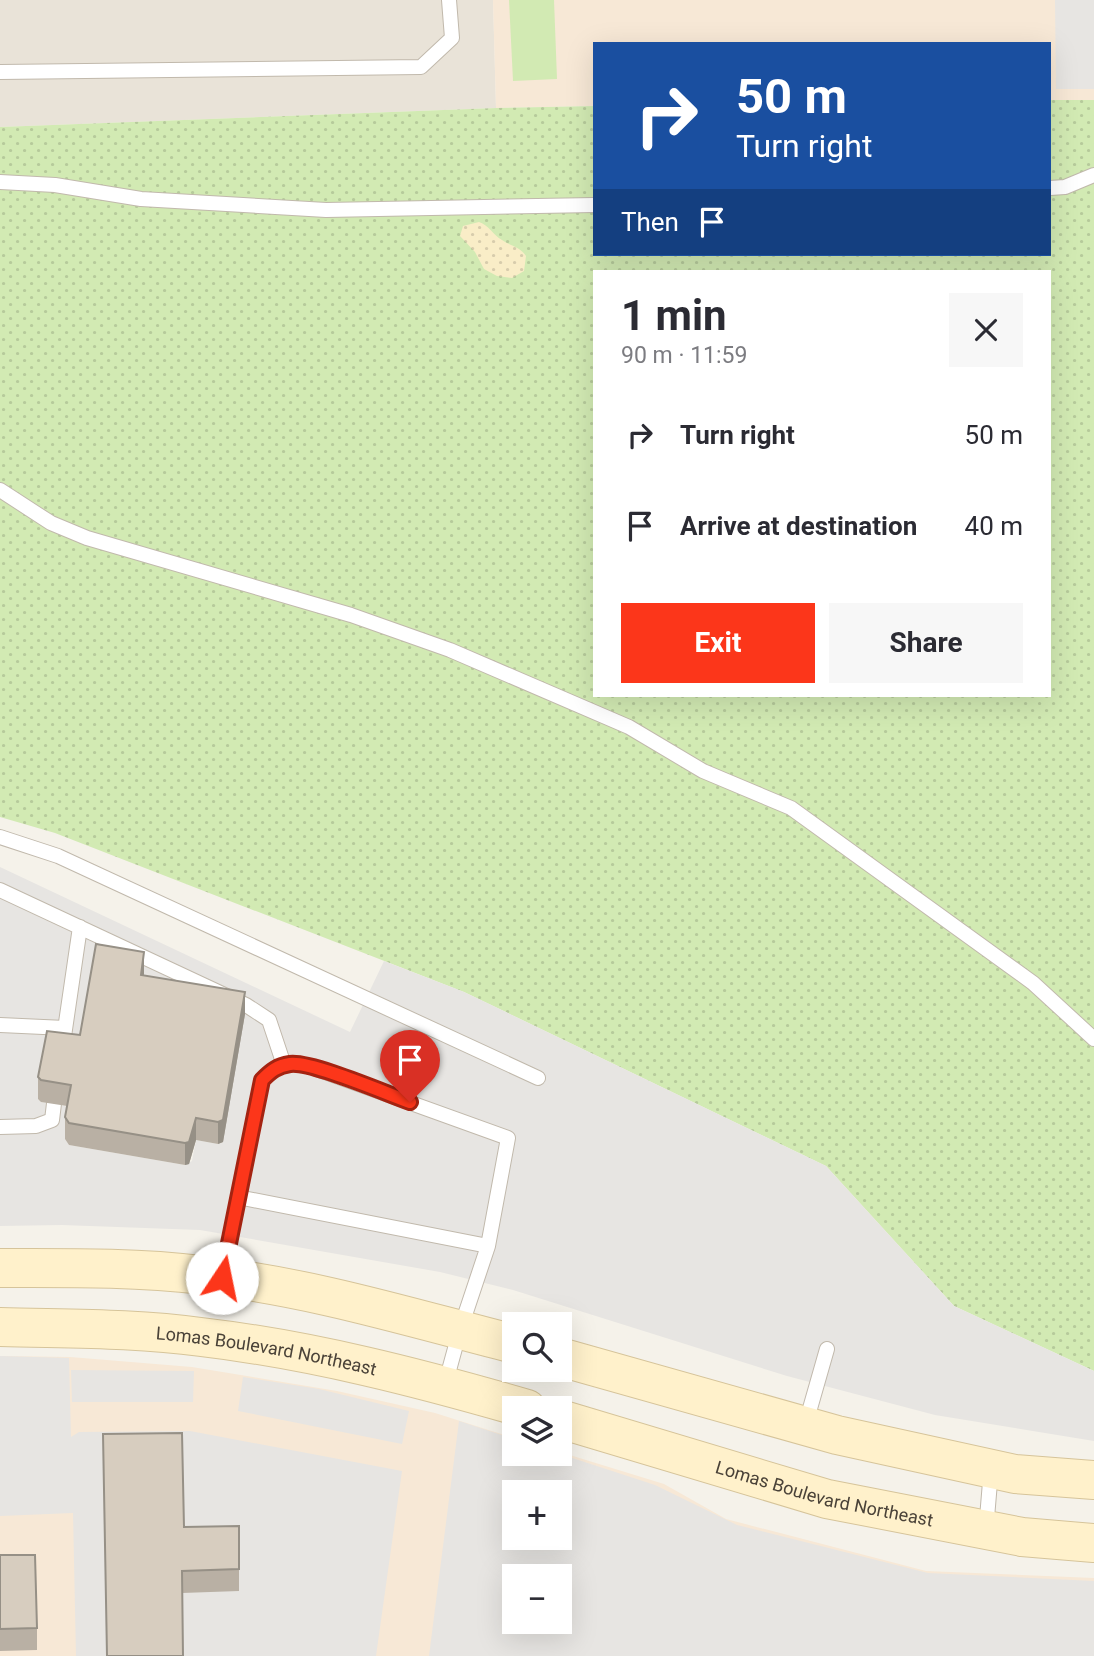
<!DOCTYPE html>
<meta charset="utf-8">
<style>
body{margin:0;font-family:Roboto,sans-serif;background:#f7f7f7;color:#2b2b33;height:100vh;display:flex;flex-direction:column;font-size:26px;white-space:nowrap}
*{box-sizing:border-box;margin:0}
p{font-size:23px;color:#7c7c81}
.icon{flex:none;width:38px;height:38px;fill:none;stroke:currentColor;stroke-width:2;stroke-linecap:round;stroke-linejoin:round}
.map{position:relative;flex:1;overflow:hidden}
.drawer{position:absolute;left:593px;top:270px;width:458px;height:427px;display:flex;flex-direction:column;background:#fff;border-radius:0px;box-shadow:0 7px 28px #0002}
.drawer>*{flex:none}
.top-card{position:absolute;left:593px;top:42px;width:458px;height:214px;border-radius:0px;box-shadow:0 7px 28px #0002;background:#1a4fa0;color:#fff;overflow:hidden}
.buttons{position:absolute;left:502px;top:1312px;display:grid;gap:14px}
.buttons a{display:grid;place-items:center;width:70px;height:70px;border-radius:0px;background:#fff;box-shadow:0 7px 28px #0002;font-size:35px}
.pin{position:absolute;display:grid;place-items:center;width:60px;height:60px;color:#fff;margin:-72px -30px;border-radius:50% 50% 50% 0;rotate:-45deg;box-shadow:0 0 7px #0007}
.pin .icon{rotate:45deg}
.me{position:absolute;width:77px;margin:-38px;rotate:11deg;stroke-linejoin:round;filter:drop-shadow(0 0 5px #0008)}
.turn{display:flex;align-items:center;gap:24px;height:147px;padding:0 28px;font-size:32px}
.turn .icon{width:91px;height:91px;stroke-width:2.5}
.turn b{display:block;font-size:49px;line-height:60px}
.then{display:flex;align-items:center;height:66px;padding:0 28px;background:#0003;gap:14px;font-size:26px}
.round{display:grid;place-items:center;flex:none;width:74px;height:74px;border-radius:0px;background:#f7f7f7}
.summary{display:flex;align-items:center;justify-content:space-between;height:119px;padding:0 28px}
h1{font-size:42px;font-weight:700;line-height:52px}
.primary-button{display:flex;gap:14px;margin-top:auto;padding:14px 28px}
.primary-button a{flex:1;height:80px;border-radius:0px;background:#fc361a;color:#fff;font-size:28px;font-weight:700;line-height:80px;text-align:center}
.primary-button a+a{background:#f7f7f7;color:#2b2b33}
ul{padding:0;list-style:none}
li{display:flex;align-items:center;gap:21px;height:91px;padding:0 28px}
li div{flex:1}
li b{display:block;font-size:26px}
li em{font-style:normal}
.map>svg:first-child{display:block}
.residential{fill:#e9e3d8}
.commercial{fill:#f7e8d6;fill-rule:evenodd}
.grass{fill:url(#grass-dots);fill-rule:evenodd}
.sand{fill:url(#sand-dots)}
.green{fill:#d2eab3}
.parking{fill:#e7e5e2;fill-rule:evenodd}
.lines{fill:none;stroke-linecap:round;stroke-linejoin:round}
.service-casing{stroke:#c1b9ac;stroke-width:16}
.secondary-casing{stroke:#d6c49a;stroke-width:40}
.service{stroke:#fff;stroke-width:14}
.secondary{stroke:#fff1cb;stroke-width:38}
.wall{fill:#b9b0a4}
.shaded-wall{fill:#969086}
.building{fill:#d7cdbf;stroke:#969086;stroke-width:2}
.route-casing{stroke:#a42311;stroke-width:18}
.route{stroke:#fc361a;stroke-width:12}
.labels{text-anchor:middle;dominant-baseline:central;stroke-width:5;stroke-linejoin:round;paint-order:stroke}
.street-label{font-size:18px;fill:#4a4238;stroke:#fff}
</style>
<div class="map">
<svg width="1094" height="1656" viewBox="0 0 1094 1656">
<defs>
<pattern id="grass-dots" width="8" height="8" patternUnits="userSpaceOnUse" patternTransform="scale(1.75)"><rect width="8" height="8" fill="#d2eab3"/><path d="M2 2h.1M6 6h.1" fill="none" stroke="#b6ca9b" stroke-width="1.8" stroke-linecap="round"/></pattern>
<pattern id="sand-dots" width="8" height="8" patternUnits="userSpaceOnUse" patternTransform="scale(1.75)"><rect width="8" height="8" fill="#f9edc7"/><path d="M2 2h.1M6 6h.1" fill="none" stroke="#d7ccac" stroke-width="1.8" stroke-linecap="round"/></pattern>
</defs>
<rect width="100%" height="100%" fill="#f5f2ea"/>
<path class="residential" d="M0,0H493L496,108L0,127Z"/>
<path class="commercial" d="M493,0H1094V100H1050V44H595V106L496,108Z
M0,1356L70,1357L192,1367L337,1391L435,1413L514,1438V1454H560V1452L664,1484L726,1519L926,1571L1094,1578V1656H0ZM514,1493H560V1538H514ZM514,1577H560V1622H514Z"/>
<path class="grass" d="M1050,100H1094V1371L954,1306L826,1166L464,992L55,833L0,817V127L496,108L595,106V254H1050ZM595,271H1050V695H595Z"/>
<path class="sand" d="M479,222C489,225 493,235 502,240C510,246 520,247 526,256L524,271L512,278L497,276L484,269L475,252L460,236L463,226Z"/>
<path class="green" d="M509,0H554L557,79L513,81Z"/>
<path class="parking" d="M1055,0H1094V89H1056Z
M0,867L350,1032L384,961L464,992L826,1166L954,1306L1094,1371V1441L935,1415L787,1376L513,1290L440,1272L200,1230L62,1225L0,1226ZM80,1057L223,1142L218,1144L196,1140L192,1161L185,1165L69,1145L65,1139L71,1107L41,1102L38,1099Z
M0,1356L69,1358L71,1437L79,1432L190,1431L402,1471L376,1656H183L182,1456L107,1656H76L73,1513L0,1516Z
M71,1370L194,1371L193,1402H72Z
M243,1377L319,1389L409,1411L402,1444L238,1411Z
M459,1421L514,1439V1454H560L655,1485L737,1525L928,1573L1094,1581V1656H429ZM514,1493H560V1538H514ZM514,1577H560V1622H514Z"/>
<g class="lines">
<defs>
<path id="service" d="M0,72L421,67L452,38L449,0
M0,182L55,185L141,199L326,210L595,205
M1050,188L1065,187L1094,175
M0,490L51,523L87,538L351,615L450,650L629,727L703,771L791,808L1033,983L1094,1039
M0,837L58,856L538,1078
M0,890L246,1005L269,1020L284,1065
M0,1025L65,1028
M62,1050L80,927
M0,1127L36,1126L52,1120L56,1087
M238,1197L488,1246
M222,1278L262,1080C279,1063 288,1062 311,1067L508,1138L488,1246L460,1330L445,1385
M805,1426L827,1349
M986,1530L991,1470"/>
<g id="secondary">
<path d="M0,1268C67,1268 135,1267 202,1275C308,1286 412,1318 514,1344"/>
<path id="s1" d="M0,1327C67,1329 135,1328 201,1337C312,1350 420,1378 527,1409"/>
<path d="M560,1357L837,1435L1015,1474L1094,1480"/>
<path id="s2" d="M560,1419L827,1499L1022,1537L1094,1543"/>
</g>
</defs>
<use href="#service" class="service-casing"/>
<use href="#secondary" class="secondary-casing"/>
<use href="#service" class="service"/>
<use href="#secondary" class="secondary"/>
</g>
<path class="wall" d="M144,975L245,1014L223,1142L218,1144L196,1140L189,1164L185,1165L69,1145L65,1139V1117L67,1106L41,1102L38,1099V1077L80,1035Z
M239,1526V1591L182,1593L107,1656L184,1527Z
M0,1555L37,1628V1650L0,1651Z"/>
<path class="shaded-wall" d="M144,952V974L141,997V975Z
M245,992V1014L223,1142L218,1144V1122Z
M196,1118V1140L189,1164L185,1165V1143Z"/>
<path class="building" d="M96,944L144,952L141,975L245,992L223,1120L218,1122L196,1118L189,1142L185,1143L69,1123L65,1117L71,1085L41,1080L38,1077L47,1031L80,1035Z
M182,1433L184,1527L239,1526V1569L182,1571L183,1656H107L103,1434Z
M0,1555H35L37,1628L0,1629Z"/>
<g class="lines">
<defs>
<path id="route" d="M222,1278L262,1080C271,1071 277,1066 290,1064C311,1061 385,1093 410,1102"/>
</defs>
<use href="#route" class="route-casing"/>
<use href="#route" class="route"/>
</g>
<g class="labels">
<g class="street-label">
<text stroke="none"><textPath href="#s1" startOffset="268">Lomas Boulevard Northeast</textPath></text>
<text stroke="none"><textPath href="#s2" startOffset="275">Lomas Boulevard Northeast</textPath></text>
</g>
</g>
</svg>
<div class="buttons">
<a><svg class="icon" aria-label="search" viewBox="0 0 24 24"><circle cx="10" cy="10" r="6"/><path d="M15 15l6 6"/></svg></a>
<a><svg class="icon" aria-label="layers" viewBox="0 0 24 24"><path d="M12 4l9 5-9 5-9-5zM3 14l9 5 9-5"/></svg></a>
<a>+</a>
<a>−</a>
</div>
<div class="pin" style="left:410px;top:1102px;background:#d93025"><svg class="icon" aria-label="arrive" viewBox="0 0 24 24"><path d="M6 21V4h12l-3 4 3 4H6"/></svg></div>
<svg class="me" style="left:222px;top:1278px" viewBox="-20 -20 40 40"><circle r="19" fill="#fff"/><path d="M0-13L10 11 0 6-10 11z" fill="#fc361a"/></svg>
<div class="top-card">
<div class="turn"><svg class="icon" aria-label="right" viewBox="0 0 24 24"><path d="M7 20v-9h11M14 6l5 5-5 5"/></svg><div><b>50 m</b>Turn right</div></div>
<div class="then">Then<svg class="icon" aria-label="arrive" viewBox="0 0 24 24"><path d="M6 21V4h12l-3 4 3 4H6"/></svg></div>
</div>
<section class="drawer">
<div class="summary"><div><h1>1 min</h1><p>90 m · 11:59</p></div><a class="round"><svg class="icon" aria-label="close" viewBox="0 0 24 24"><path d="M6 6l12 12M18 6L6 18"/></svg></a></div>
<ul>
<li><svg class="icon" aria-label="right" viewBox="0 0 24 24"><path d="M7 20v-9h11M14 6l5 5-5 5"/></svg><div><b>Turn right</b></div><em>50 m</em></li>
<li><svg class="icon" aria-label="arrive" viewBox="0 0 24 24"><path d="M6 21V4h12l-3 4 3 4H6"/></svg><div><b>Arrive at destination</b></div><em>40 m</em></li>
</ul>
<div class="primary-button"><a>Exit</a><a>Share</a></div>
</section>
</div>
